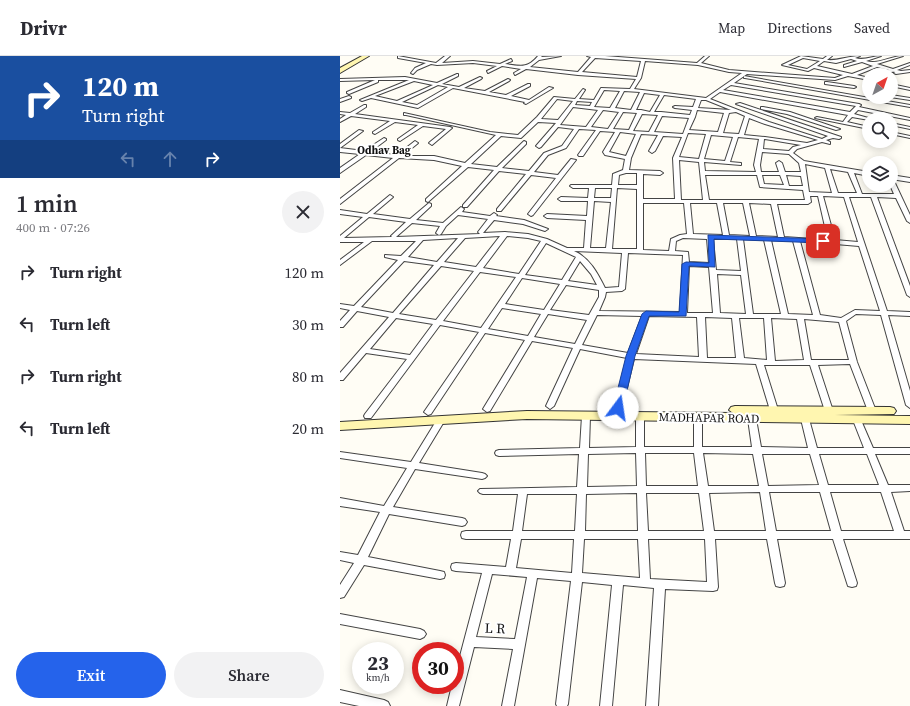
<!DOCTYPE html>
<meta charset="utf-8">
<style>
body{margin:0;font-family:"Source Serif 4",serif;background:#f2f2f3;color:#2b2b33;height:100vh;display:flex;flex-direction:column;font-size:15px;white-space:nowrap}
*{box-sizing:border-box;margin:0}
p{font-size:13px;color:#7c7c81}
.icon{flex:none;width:22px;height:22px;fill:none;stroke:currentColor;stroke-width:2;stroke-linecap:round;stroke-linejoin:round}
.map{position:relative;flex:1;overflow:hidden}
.sheet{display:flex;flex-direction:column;background:#fff;width:340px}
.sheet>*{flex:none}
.hud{background:#1a4fa0;color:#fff;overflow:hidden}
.needle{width:26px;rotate:40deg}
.controls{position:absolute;left:522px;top:12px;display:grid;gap:8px}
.controls a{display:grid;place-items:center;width:36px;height:36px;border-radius:50%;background:#fff;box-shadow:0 2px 10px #0003;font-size:20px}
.speed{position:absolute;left:12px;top:586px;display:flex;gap:8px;font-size:20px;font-weight:700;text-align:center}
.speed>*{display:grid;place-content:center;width:52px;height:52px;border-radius:50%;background:#fff;box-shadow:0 2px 10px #0003;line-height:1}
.speed small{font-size:10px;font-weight:400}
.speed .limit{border:6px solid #d22;background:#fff;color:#111}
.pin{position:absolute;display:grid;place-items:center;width:34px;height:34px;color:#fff;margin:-17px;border-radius:8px;box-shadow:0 2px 6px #0006}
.me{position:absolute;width:44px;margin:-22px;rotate:14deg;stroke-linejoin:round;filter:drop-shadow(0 0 3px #0008)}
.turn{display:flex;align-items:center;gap:14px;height:84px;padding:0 16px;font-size:18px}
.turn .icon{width:52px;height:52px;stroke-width:2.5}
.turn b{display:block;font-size:28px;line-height:34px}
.lanes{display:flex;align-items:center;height:38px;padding:0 16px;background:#0003;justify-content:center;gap:20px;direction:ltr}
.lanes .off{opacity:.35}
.round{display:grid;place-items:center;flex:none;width:42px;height:42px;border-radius:21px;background:#f2f2f3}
.overview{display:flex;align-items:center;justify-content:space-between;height:68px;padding:0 16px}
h1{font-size:24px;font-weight:600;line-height:30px}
.action{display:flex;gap:8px;margin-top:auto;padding:8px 16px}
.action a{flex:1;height:46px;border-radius:24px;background:#2563eb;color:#fff;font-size:16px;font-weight:600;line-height:46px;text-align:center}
.action a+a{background:#f2f2f3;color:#2b2b33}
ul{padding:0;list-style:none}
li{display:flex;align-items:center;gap:12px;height:52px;padding:0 16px}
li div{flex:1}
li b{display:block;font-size:15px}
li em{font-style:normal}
header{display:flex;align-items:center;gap:24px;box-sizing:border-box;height:56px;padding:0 20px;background:#fff;border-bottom:1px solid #e1e1e2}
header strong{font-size:19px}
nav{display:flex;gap:22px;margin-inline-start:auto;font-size:14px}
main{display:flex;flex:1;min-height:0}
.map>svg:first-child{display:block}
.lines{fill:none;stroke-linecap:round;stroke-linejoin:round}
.minor-casing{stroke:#444;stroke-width:2}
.secondary-casing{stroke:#333;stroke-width:2}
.minor{fill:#fff;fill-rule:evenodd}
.secondary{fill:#fff6b0;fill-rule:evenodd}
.route{fill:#2563eb;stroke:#184099}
.labels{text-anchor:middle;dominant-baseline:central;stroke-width:4;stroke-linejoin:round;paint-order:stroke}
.far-neighbourhood-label{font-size:11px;font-weight:bold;fill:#111;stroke:#fff}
.street-label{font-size:12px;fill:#111;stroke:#fff}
.near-street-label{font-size:14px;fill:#111;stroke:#fff}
</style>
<header>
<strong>Drivr</strong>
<nav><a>Map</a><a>Directions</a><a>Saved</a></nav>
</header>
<main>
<section class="sheet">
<div class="hud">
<div class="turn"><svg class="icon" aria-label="right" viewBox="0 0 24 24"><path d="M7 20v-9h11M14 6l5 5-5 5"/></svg><div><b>120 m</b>Turn right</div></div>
<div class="lanes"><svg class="icon off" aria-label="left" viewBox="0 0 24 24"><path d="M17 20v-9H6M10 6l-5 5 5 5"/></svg><svg class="icon off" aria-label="ahead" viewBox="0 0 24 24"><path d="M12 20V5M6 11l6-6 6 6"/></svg><svg class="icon" aria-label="right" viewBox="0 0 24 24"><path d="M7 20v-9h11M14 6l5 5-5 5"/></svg></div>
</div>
<div class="overview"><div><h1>1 min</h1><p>400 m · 07:26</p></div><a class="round"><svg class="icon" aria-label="close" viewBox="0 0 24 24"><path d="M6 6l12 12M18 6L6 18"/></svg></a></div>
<ul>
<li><svg class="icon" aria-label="right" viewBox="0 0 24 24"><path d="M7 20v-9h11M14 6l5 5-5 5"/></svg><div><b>Turn right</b></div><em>120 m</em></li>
<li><svg class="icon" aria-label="left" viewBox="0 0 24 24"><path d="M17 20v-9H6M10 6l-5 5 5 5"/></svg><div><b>Turn left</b></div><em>30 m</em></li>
<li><svg class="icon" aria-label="right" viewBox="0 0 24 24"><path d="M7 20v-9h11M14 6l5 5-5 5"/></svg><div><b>Turn right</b></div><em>80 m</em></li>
<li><svg class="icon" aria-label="left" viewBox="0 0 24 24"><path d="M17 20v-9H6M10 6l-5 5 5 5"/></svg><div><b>Turn left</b></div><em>20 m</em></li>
</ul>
<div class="action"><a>Exit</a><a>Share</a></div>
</section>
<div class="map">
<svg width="570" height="650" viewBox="0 0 570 650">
<rect width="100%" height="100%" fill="#fffdf5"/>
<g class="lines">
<defs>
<path id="minor" d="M58,0L96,7L105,0H110L102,7L133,5L160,8L171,3L172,5L165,8C181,10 187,13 198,0H202L201,1L221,0L199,4L190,11L238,16L251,1L247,0H265L357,7L365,0H369L361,7L389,14L495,22L503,19L474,12L468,15L442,9L461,0L483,3L487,0H492L487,4C499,5 508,0 520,0L515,2C524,5 532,0 541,0L526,5C538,9 550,0 563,0L537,8L553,13L570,7V9L557,14L561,15L570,14V16L556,18L554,17L555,16C549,15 542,19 536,19L549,14L537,11L517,19L529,22V24L508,20L495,24L407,18L394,27L519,48L521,49L519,51L570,62V64L518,54L514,58L532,63H529V64L512,61L507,66L529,71V73L475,62L477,61L503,66L508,59L380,36L370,43L429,66L482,83L488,80L396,48L400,47L501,81V82L499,83L493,82L486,84L490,86V88L482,86L457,93L453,97L464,105L529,116V120L514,117L522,138H554L550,129L551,123L554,125L570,159V167L567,165L556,142L537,141L570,230V241L567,239L531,141H509L547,255L570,256V260L548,259L570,335V352L566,349L541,259L516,258L506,265L517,306L536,355L532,358L528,355L510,308L478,309L493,355L489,358L485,355L470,309H424L438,354L434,357L430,354L416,308L294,303L282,352L278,355L274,352L287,302L240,293L214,350L210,353L206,350L233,292L192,285L150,355L147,356L143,353L185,284L145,277L91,358L88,359L84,356L139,276L100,269L31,362H25L24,360L25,358L67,303L26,297L3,324H0V317L49,261L17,255L3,271H0V265L10,254L0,252V248L14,250L58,204L45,201V199L61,200L76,185H32L0,209V204L24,186H0V180L23,161L0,158V154L27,158L50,139L53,141L52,142L33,158L70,163L89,147L91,148V150L76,164L103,167L121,151L124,153L122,156L150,160L154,157L157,159L156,160L184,164L208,173L205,175L183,168L154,164L143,177L165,176L188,178L207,183L227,192H244L246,164L207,162L204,160L207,158L247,160L248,145H221L218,143L221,141L248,142L249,132H233L230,130L231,129H272L273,118L283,114L285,103L265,99L263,96L275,76L260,75L243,100H239L238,99L256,74L239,73L226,92L208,99L194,116L218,119L231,103L236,104L193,159L191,160L188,158L216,122L191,119L161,155H157V153L186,118L159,115L127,151H123V149L154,114L128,111L88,146L86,145V143L122,110L94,104L59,102L0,148V143L53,102L26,99L0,117V112L20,98L0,96V92L24,95L44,82L46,83V84L30,96L57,99L75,85L78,87L77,88L62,100H94L125,107L156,79L66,59H64V57L150,76L178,79L197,61L214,41L235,43L243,33L245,34L239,43L254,44L261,32L290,33L296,23L238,19L186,13L175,19L174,17L181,13L162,10L148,17L147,15L157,10L133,7L97,9L91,8L77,14L73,18L71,17L75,12L86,7L58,2ZM255,2L301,5L297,21L242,16ZM463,2L480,5L467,13L448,9ZM511,3L517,5L504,9V11L522,6L533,10L512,18L477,10L484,5L496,7ZM305,5L358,9L389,16L402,17L366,42L294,33L301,22ZM391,29L516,50L510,56L383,34ZM264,34L280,35L270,52L254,51ZM284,35L300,36L291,54L275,52ZM304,37L320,39L310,56L301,54H296ZM324,39L356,43L353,51L335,50L333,51L335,52L352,54L350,59L321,56H314ZM217,43L233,45L218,64L201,63ZM361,44H366L391,54L358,52ZM237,45L252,46L250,50L235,49ZM233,51L258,54L246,71L220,69ZM263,54L279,56L268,73L251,71ZM357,54L384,57L378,76L349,74L355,61ZM283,56L297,57L289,74L273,73ZM396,56L405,60L399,78L383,77L389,57ZM302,58L318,59L309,76L293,75ZM322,60L349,62L343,78L314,76ZM409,62L425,68L478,84L467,87L425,81L404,79ZM198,66L216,67L196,90L199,92L201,91L218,71L234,73L222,90L204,97L189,115L162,112L186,88V86L184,85L157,111L131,108L161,80L181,82ZM280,76L296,78L286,100L269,96ZM348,77L366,78L359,103L339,101ZM301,78L318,79L309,95L312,97L315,95L323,80L342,81L333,102L335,143H303V118L320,119L323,117L320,115L289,114L291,102ZM371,79L393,81L385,105L364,103ZM398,81L419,83L414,109L416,116L365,115L364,106L401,109V107L390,106ZM424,83H425L461,89L453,91L449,95L423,93ZM422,96L449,98L459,107L461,116H445L442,107L439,105L436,107L439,116H421L420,109ZM339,104L359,106L363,144H341ZM465,108L485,112L492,137L469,136ZM490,113L508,116L517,137H498ZM286,117H297V129H278L279,119ZM365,119H417L420,131L463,134L465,144H369ZM422,119H440L444,129L424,128ZM446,119L461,120L463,130H449ZM255,132H272L271,142H254ZM277,132L297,133V193H272ZM470,140H478L488,184L444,181L437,148H468L471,146ZM483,140L504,141L518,186L495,184ZM254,145L271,146L266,192H250ZM303,147H344L347,178L340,179L331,183L329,195L303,194ZM350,147H377L383,179L353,178ZM383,147H403L410,180L389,179ZM409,147L431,148L438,181L416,180ZM118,159L148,163L138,176L140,178L56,181L72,167L100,170L96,177L99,179L101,178L106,170ZM29,161L66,166L52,179L51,180L52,181L4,182ZM160,180L136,211L104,206L125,182ZM167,180L188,182L201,185L179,218L143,212ZM118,182L97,206L68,201L83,184ZM343,182L367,183L369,207L349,206L348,196L335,195L336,185ZM373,183H397L401,215L376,214ZM403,183L424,184L441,258H413ZM431,184L453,185L473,259L448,258ZM460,185L519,190L540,255L515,254L501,262L480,259ZM206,187L236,201L222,224L185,219ZM234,195L282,197L279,231L265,232C258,218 250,202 234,195ZM288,197L343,199L340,256L259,255L265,241L266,236L282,235L285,233ZM64,205L94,209L53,257L21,251ZM240,205L251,218L257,229L228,225ZM101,210L134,215L96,264L59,258ZM349,210L369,211L373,257H347ZM140,216L176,221L141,272L103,265ZM377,218L401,219L406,258L380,257ZM182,222L220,228L204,254L165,248ZM226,229L259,234V241L249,259L210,254ZM162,252L201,258L188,280L148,273ZM208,258L247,264L235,288L194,281ZM257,259L302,260L288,297L242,289ZM309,260L357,261L359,301L296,298ZM365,261L392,262L396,302H367ZM56,262L93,268L70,299L30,293ZM399,262H424L427,304L404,302ZM431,262L457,263L464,304L435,305ZM464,263L499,266L509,304H471Z
M117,18H118V20L102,28L119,31L140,21L142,22L141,23L124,32L145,35L168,23L170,24L169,25L149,36L166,39L188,28H190V30L171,40L189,44L209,31L213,32L186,48L184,47L185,46L113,32L78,52L31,42L22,45L20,44L69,24H38V26L9,38L7,37V36L35,24L0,25V23L65,21L97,27ZM74,25L93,29L57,45L35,40ZM98,29L108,31L77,49L62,46Z
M404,20L570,49V51L405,22H404Z
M487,26L514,30L516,31L514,32L485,28V26Z
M551,28L570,32V34L551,30Z
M551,39L570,42V44L550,41H551Z
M9,40L11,41V42L0,46V43Z
M24,49H26V51L15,58L110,71L112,72L92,89L89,87L90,86L106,73L83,70L60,85L58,84V83L78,69L55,66L35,78L33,77V76L50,65L11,60L0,66V63L6,59L0,58V56L10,57Z
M423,51L450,56L500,73L496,74L447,58L421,53V51Z
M551,67L570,71V73L551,69Z
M19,74L23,75L0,92V88Z
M551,76L570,80V82L551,78Z
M551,119L570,122V126L551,123Z
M246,357L250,360L249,392L296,391V361L300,358L304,361V391H354V362L358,359L362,362V391H412L408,363L412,360L416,363L421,391L468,392L461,363L465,360L469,363L477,392H524L513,364L517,361L520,362L533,392H570V398H535L548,429H570V435L551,436L564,475H570V483H503L517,527L516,530L512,531L508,530L507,527L493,483H437L445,527L444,530L440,531L436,530L435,527L427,483H375L378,531L377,534L373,535L325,533L318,650H306L314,532L283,529L272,650H260L272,529L242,526L228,648L227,650H217L216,648L231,525L197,522L174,650H162L173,593L134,591L119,650H107L112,629H115V619L142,517L116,515L112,514L111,511L112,508L116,507L166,511L171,483H126L122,482L121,479L122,476L126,475H173L178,438H143L140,437L138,435L140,433L237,431L239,398L159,400L156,399L155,397L156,395L159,394L240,392L242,360ZM296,397L297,430L247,431L248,398ZM305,397H354L358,430H306ZM363,397L413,398L419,430H368ZM422,398H470L479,429L428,430ZM479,398H527L539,429H488ZM420,436L426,475H374L369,437ZM429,436H480L491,475H436ZM490,436H541L554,475H501ZM297,437L298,475H245L246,438ZM306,437H359L364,475H308ZM187,438H237L235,475H182ZM181,483H234L232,517L176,512ZM244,483H298L300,522L242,517ZM308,483H365L367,526L310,523ZM152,518L187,521L175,583L136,581Z
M101,361L105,364L79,407L142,417L145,418L147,420L145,422L142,423L75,413L53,451L122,462L125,463L127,466L125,469L122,470L49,458L28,501L100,515L104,516L105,519L104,522L100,523L24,509L4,541L0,542V529L14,507L0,504V496L18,499L40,456L0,450V442L44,450L67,412L0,402V396L71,406L98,362Z
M0,558L80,573L84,575L86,578L84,581L80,583L0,568Z
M0,634L44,644L48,646L50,650H19L0,646Z"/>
<path id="secondary" d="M22,0H29L0,17V12Z
M395,350L550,351L554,352L556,355L554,358L495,359L570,360V368L187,363L0,374V366L187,355L393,357L389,354L391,351Z"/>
</defs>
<use href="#minor" class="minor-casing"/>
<use href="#secondary" class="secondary-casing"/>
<use href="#minor" class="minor"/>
<use href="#secondary" class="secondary"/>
</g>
<path class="route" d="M368,179L483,183L486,185L483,187L374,183L375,211L349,210L346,260H309L295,300L283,352L281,354H274L273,352L286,300L302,258L306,255L339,256L342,208L346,206L369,207Z"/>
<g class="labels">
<g class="far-neighbourhood-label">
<text x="44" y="94">Odhav Bag</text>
</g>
<g class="street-label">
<text transform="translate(369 362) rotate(1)">MADHAPAR ROAD</text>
</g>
<g class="near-street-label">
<text transform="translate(155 572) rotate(2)">L R</text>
</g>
</g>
</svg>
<div class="controls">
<a><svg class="needle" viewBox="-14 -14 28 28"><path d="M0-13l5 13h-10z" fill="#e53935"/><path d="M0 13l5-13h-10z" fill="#7c7c81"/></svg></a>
<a><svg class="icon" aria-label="search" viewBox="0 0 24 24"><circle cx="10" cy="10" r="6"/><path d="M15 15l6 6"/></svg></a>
<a><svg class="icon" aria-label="layers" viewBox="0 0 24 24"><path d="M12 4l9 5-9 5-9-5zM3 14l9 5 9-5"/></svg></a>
</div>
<div class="speed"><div>23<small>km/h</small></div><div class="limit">30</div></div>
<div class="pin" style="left:483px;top:185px;background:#d93025"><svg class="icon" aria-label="arrive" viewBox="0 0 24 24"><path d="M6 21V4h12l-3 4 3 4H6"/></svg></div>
<svg class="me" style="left:278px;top:352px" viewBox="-20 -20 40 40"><circle r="19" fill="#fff"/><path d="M0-13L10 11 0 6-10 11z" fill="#2563eb"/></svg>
</div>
</main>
